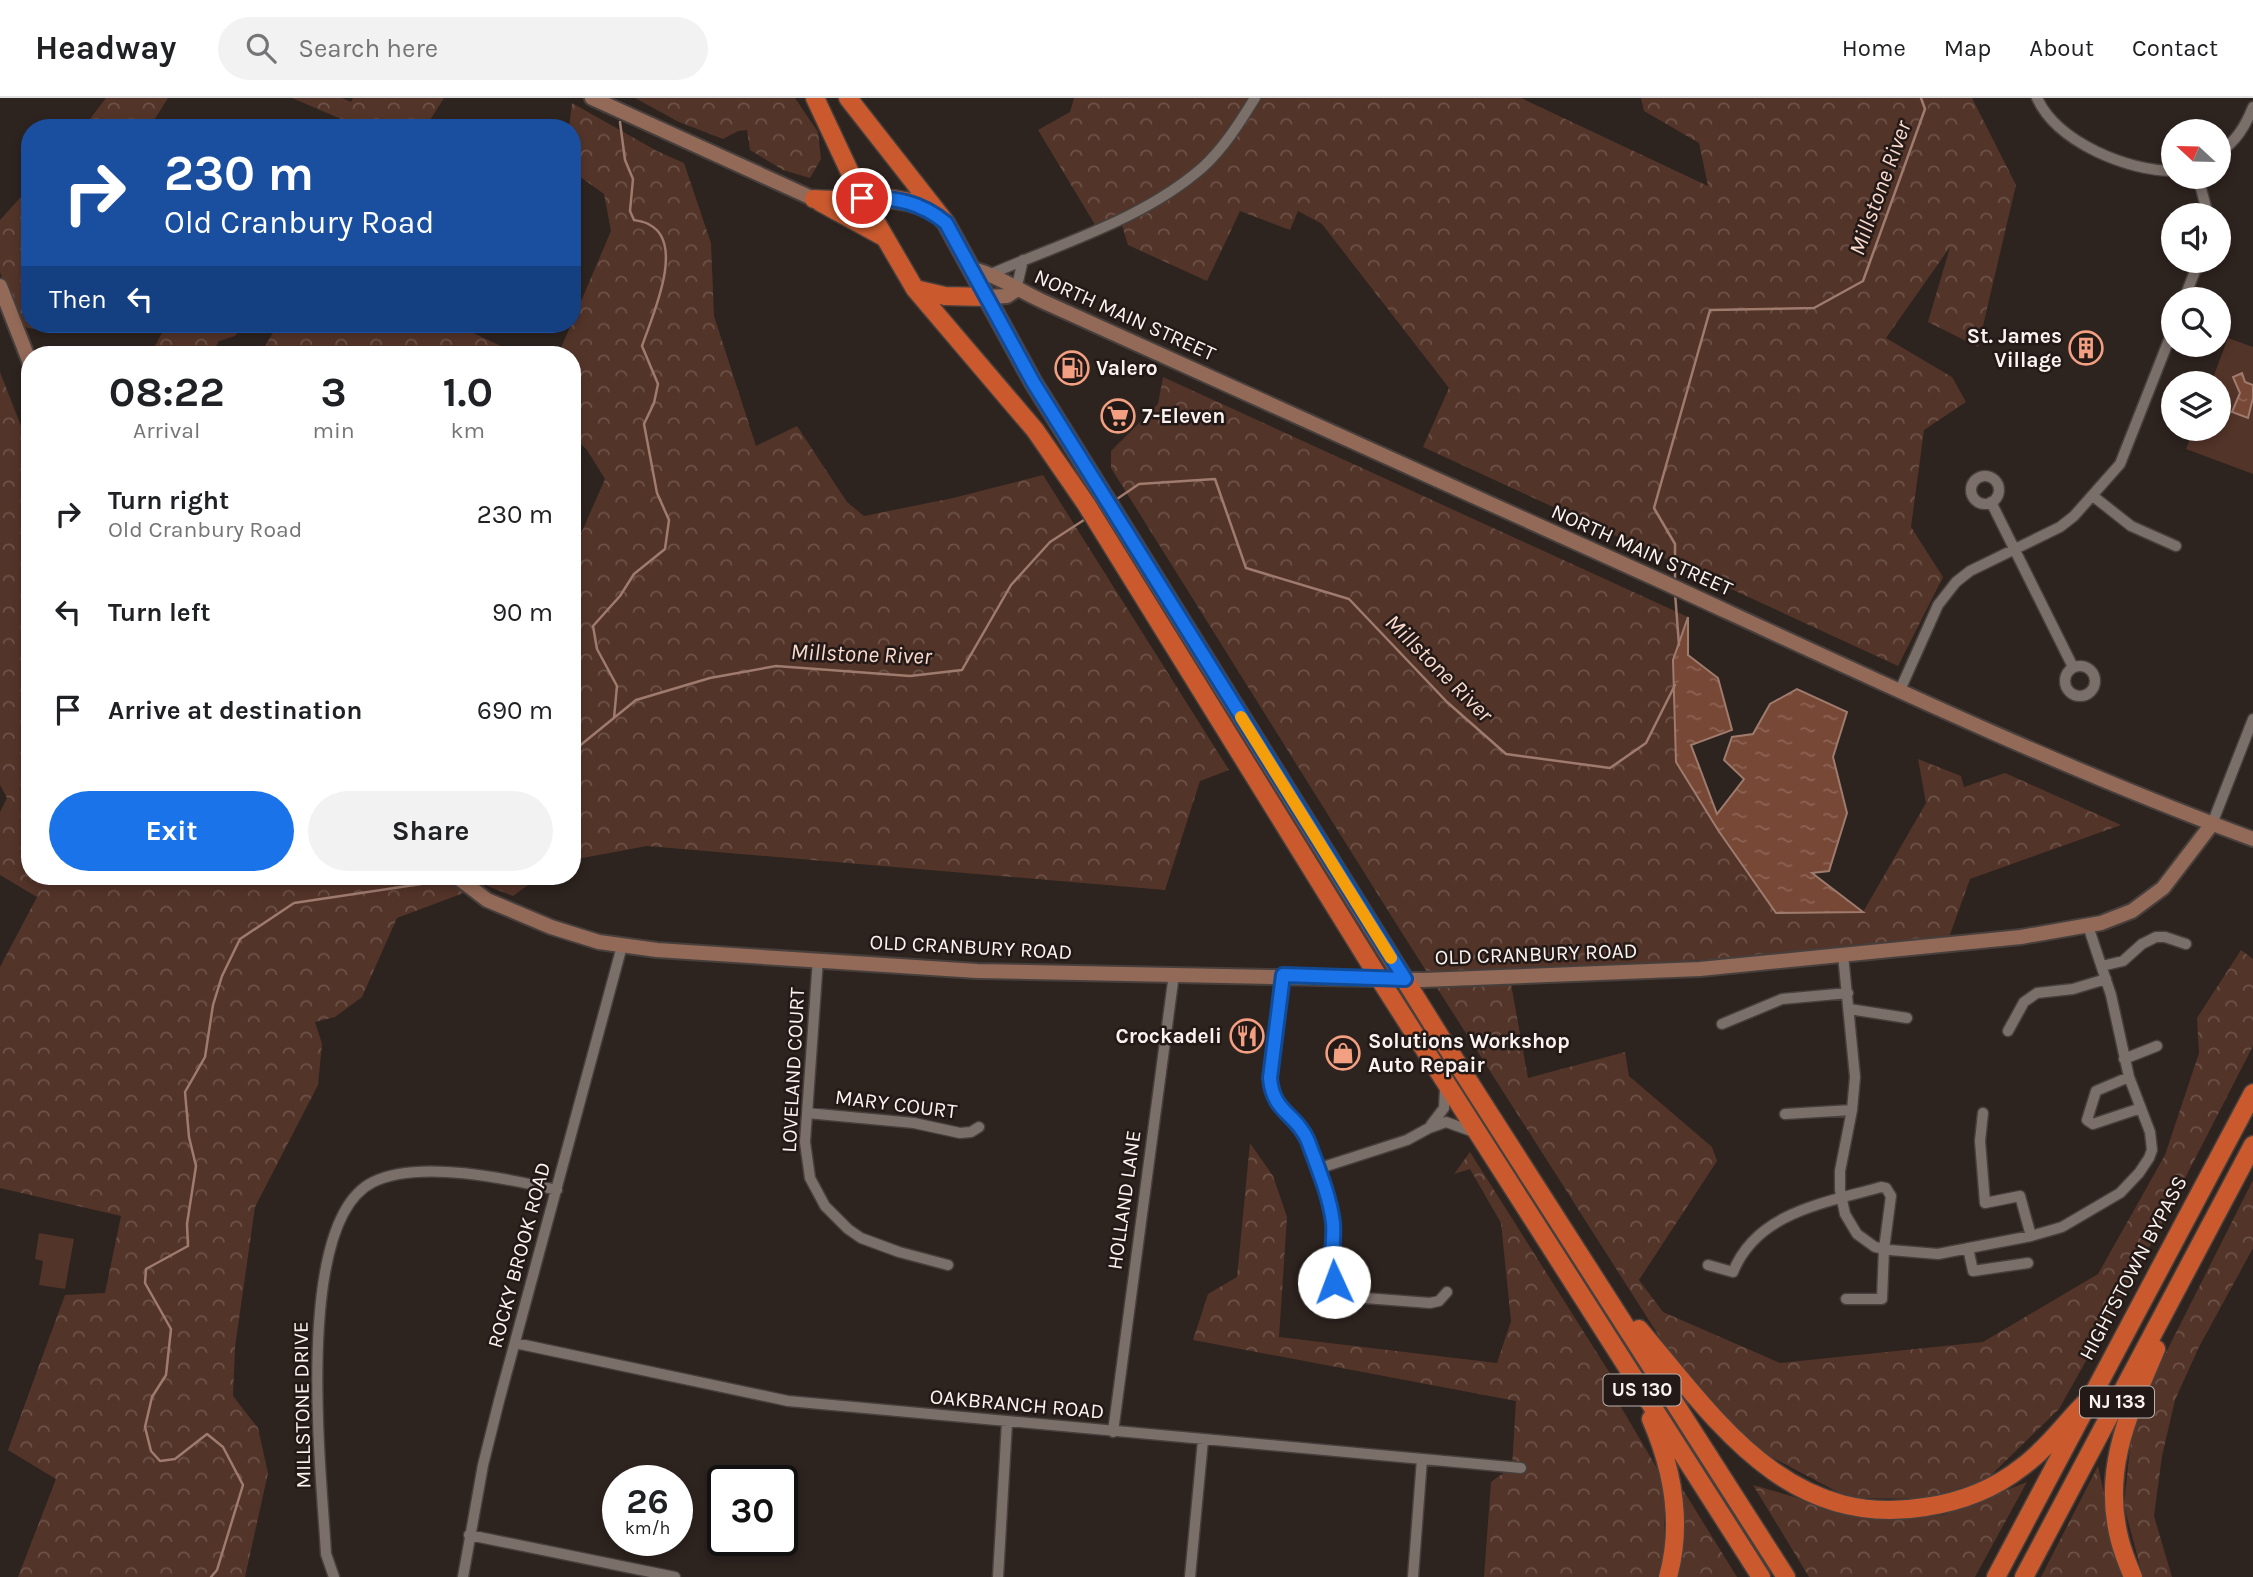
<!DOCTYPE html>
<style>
body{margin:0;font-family:Karla,sans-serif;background:#f2f2f2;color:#202124;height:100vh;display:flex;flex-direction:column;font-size:26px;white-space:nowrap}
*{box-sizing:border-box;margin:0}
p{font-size:23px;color:#757577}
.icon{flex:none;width:38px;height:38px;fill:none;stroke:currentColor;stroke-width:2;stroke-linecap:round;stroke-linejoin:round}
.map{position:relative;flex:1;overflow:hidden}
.panel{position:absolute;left:21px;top:248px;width:560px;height:539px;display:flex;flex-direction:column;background:#fff;border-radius:28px;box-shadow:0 4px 10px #0003}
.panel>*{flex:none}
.banner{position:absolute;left:21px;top:21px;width:560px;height:214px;border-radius:28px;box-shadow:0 4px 10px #0003;background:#1a4fa0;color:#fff;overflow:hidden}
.needle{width:46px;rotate:292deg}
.tools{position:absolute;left:2161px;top:21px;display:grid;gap:14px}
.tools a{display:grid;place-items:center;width:70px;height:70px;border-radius:50%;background:#fff;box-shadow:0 4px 10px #0003;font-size:35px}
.speed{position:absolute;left:602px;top:1367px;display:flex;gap:14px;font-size:35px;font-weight:700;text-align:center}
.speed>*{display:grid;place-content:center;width:91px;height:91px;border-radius:50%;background:#fff;box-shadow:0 4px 10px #0003;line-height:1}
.speed small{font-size:18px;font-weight:400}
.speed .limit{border:4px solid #111;border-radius:10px;background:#fff;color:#111}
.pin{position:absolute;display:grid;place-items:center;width:60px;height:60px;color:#fff;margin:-30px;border:4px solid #fff;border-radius:50%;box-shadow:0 2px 7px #0007}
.me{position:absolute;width:77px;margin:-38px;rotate:358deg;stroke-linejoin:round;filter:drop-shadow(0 0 5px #0008)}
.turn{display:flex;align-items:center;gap:24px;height:147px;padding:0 28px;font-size:32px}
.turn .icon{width:91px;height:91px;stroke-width:2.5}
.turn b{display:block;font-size:49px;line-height:60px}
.then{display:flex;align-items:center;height:66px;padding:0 28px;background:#0003;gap:14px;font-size:26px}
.eta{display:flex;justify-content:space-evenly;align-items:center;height:119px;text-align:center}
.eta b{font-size:42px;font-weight:700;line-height:49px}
.action{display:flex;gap:14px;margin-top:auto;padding:14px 28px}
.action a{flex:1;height:80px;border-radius:42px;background:#1a73e8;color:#fff;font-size:28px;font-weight:700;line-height:80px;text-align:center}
.action a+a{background:#f2f2f2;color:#202124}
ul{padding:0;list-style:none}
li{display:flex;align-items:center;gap:21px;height:98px;padding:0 28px}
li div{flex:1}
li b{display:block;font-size:26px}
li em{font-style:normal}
header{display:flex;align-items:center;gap:42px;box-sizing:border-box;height:98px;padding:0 35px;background:#fff;border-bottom:2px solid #e0e0e0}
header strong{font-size:33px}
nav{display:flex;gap:38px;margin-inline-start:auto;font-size:24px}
.search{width:490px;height:63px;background:#f2f2f2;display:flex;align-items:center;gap:18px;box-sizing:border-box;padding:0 24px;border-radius:38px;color:#757577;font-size:26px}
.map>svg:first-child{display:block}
.forest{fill:url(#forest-crowns)}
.park{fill:#533429}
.water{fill:url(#water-ripples);stroke:#9f7b6e;stroke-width:2}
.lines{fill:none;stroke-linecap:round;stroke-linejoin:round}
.stream{stroke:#9f7b6e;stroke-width:2.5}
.street-casing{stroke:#473f3c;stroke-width:13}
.secondary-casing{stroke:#473f3c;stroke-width:18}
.highway-casing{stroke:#473f3c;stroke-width:21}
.street{stroke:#7b6f6a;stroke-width:10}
.secondary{stroke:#936958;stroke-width:14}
.highway{stroke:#ca5a2e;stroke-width:18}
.route-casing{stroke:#114b97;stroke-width:18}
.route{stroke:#1a73e8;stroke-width:12}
.slow{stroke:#f59e0b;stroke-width:12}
.labels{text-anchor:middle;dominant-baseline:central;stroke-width:5;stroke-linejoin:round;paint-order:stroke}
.shield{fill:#231916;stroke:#bab2af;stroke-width:2}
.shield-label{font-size:19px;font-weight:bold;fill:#faf3f0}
.street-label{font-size:21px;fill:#faf3f0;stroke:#231916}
.poi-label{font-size:21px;font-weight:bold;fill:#faf3f0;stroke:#231916;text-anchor:start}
.water-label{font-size:23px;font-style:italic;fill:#fbdace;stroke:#231916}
</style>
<header>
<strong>Headway</strong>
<div class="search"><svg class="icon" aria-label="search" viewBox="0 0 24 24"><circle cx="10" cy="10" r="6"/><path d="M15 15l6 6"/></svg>Search here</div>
<nav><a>Home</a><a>Map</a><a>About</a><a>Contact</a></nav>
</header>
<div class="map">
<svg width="2253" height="1479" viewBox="0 0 2253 1479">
<defs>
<pattern id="forest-crowns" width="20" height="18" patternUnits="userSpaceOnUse" patternTransform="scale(1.75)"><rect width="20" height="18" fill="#533429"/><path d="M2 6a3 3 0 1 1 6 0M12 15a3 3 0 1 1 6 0" fill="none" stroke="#6d5248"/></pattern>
<pattern id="water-ripples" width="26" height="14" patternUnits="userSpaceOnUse" patternTransform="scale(1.75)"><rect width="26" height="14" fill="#784836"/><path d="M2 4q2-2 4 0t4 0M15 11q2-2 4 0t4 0" fill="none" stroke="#8c6353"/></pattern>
</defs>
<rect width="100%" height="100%" fill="#2d231f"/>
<path class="forest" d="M106,0H168L149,30H83Z
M292,0H342L351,4L353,0H444L425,30H350L341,21Z
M635,0H795L818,34L821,61L810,80L783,72L750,52L747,32L738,33L723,41L679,24Z
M1074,0H1521L1708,88L1699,45L1644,13L1641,0H1972L2016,87L1978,249L1928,224L1950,149L1886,240L1952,279L1966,304L1924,332L1911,429L1943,479L1898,568L1423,349L1449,290L1322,126L1298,113L1290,132L1240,113L1207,183L1128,147L1120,120L1097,130L1038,32L1070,14Z
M572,5L657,53L684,65L711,145L714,218L756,348L797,328L847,404L864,418L953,400L1043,377L1229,672L1200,683L1165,792L647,748L572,762V456L605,381L587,352L572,337V257H558L611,133L604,96L572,73V30H569Z
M30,89V226H45L36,231L28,230L19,225L0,174V122Z
M171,226H243L235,238L219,243L211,257H150L163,233Z
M278,226H454L520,257H260Z
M0,274L30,351V779H539L513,798L485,787L397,820L362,899L335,919L315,924L322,946L318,987L255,1109L235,1249L233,1298L258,1330L268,1375L245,1479H18L56,1381L8,1352L65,1197L105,1195L121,1118L0,1090V869L37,799L0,777V714L7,700L0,687Z
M1163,279L1688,519L1673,562L1676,664L1718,732L1776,815L1863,814L1926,705L1918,661L1961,678L1964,689L2005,675L2121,727L1970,781L1947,845L1509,875L1528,980L1625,954L1629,978L1712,1049L1717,1063L1639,1182L1663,1214L1780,1265L1983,1244L2098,1176L2165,1057L2199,955L2197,920L2241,852L2253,861V948L2146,1156L2059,1311L1986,1382L1926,1401L1849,1400L1764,1355L1703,1307L1402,835L1111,370V353L1158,306Z
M1250,1045L1273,1078L1287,1119L1279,1239L1497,1265L1511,1223L1501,1125L1470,1071L1454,1076L1470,1054L1628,1304H1618L1664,1382V1456L1657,1479H1484L1491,1384L1512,1369L1516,1303L1193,1242L1208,1196L1237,1179Z
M2253,1082V1150L2199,1249L2175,1302L2162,1358L2154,1418L2172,1479H2143L2124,1408L2133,1320Z
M2098,1368L2122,1479H2041Z
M2027,1384L1975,1479H1809L1753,1387L1870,1421L1943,1417Z
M1680,1387L1737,1479H1677Z"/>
<path class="park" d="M2228,240L2253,249V376L2186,351L2194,331H2219V285H2211Z
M39,1135L74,1141L65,1191L39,1187L43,1163L35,1161Z"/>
<path class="water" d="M2242,275L2245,284L2253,287V300L2248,320L2232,314L2240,295L2233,279Z
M1688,519V557L1718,580L1732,632L1691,647L1717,716L1744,681L1724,662L1732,639L1753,636L1770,606L1797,591L1847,614L1833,659L1847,715L1829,773L1812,775L1863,814L1776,815L1718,732L1676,664L1673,562Z"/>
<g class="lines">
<path class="stream" d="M1114,403L1139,386L1215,381L1246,470L1349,501L1447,604L1506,656L1610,670L1646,645L1675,587
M1675,485V446L1654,410L1710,212L1814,210L1863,183L1925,11L1921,0
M1675,495L1679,547
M614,620L617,588L597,551L593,528L620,498L634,476L665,451L669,422L657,395L644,326L654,305L658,286L642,248C651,221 686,146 650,127C646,124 639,123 634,122L630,113L633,81L625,62L620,24
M572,654L636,602L710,580L776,568L910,578L962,572L1011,487L1050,444L1087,420
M211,1479L217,1472L243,1387L223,1349L207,1336L175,1361L160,1363L151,1353L145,1329L152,1299L166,1277L171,1231L145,1185L146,1171L188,1148L187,1126L196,1068L189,1039L185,994L205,959L213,907L222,878L240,841L294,805L421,786L447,779"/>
<defs>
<path id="street" d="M2037,0C2057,44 2127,73 2174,73
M2219,55C2236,43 2245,29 2253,9
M2198,79L2208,117
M991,176C1062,145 1144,121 1203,69C1224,50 1240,24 1255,0
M1016,192L1023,162
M2184,201L2199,163
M1971 392a14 14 0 1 1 28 0a14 14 0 1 1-28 0Z
M2093,398L2131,428L2176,448
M1991,404L2073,569
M2065 583a15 15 0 1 1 30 0a15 15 0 1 1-30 0Z
M1900,592L1938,507L1956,484L1970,473L2060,429L2074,418L2120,366L2174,229
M2212,726L2253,621
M1843,857L1855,979L1852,1012L1840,1073V1092L1845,1116L1857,1136L1875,1149L1890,1152L1938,1156L2031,1138L2062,1129L2120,1095L2139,1075L2149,1060L2152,1052L2150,1034L2129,979L2111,897L2088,828
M818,861L805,1044L810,1080L825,1108L848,1131L861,1140L899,1154L948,1167
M2102,868L2123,863L2142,846L2156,839H2165L2186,846
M1283,877L1270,980C1273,1013 1290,1010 1303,1034C1316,1056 1323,1086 1330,1111C1339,1141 1317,1183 1352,1199L1430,1205L1439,1203L1447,1194
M1849,911L1907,920
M1722,926L1782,901L1848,895
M2008,933L2024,904L2037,895L2073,891L2106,881
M2124,961L2157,948
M2129,979L2096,993L2087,1022L2093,1026L2141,1010
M807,1015L914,1025L960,1035L971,1034L979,1029
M1983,1015L1980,1043L1985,1105L2020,1098L2031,1138
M1785,1016L1852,1012
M1431,1027L1444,1010L1445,991
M1317,1071L1407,1042L1429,1030L1446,1024L1474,1034
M1968,1150L1973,1173L2028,1165
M1708,1167L1733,1174C1757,1114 1825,1105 1881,1089L1886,1090L1891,1098L1884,1151L1882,1201H1846
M515,1245L788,1303L1521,1370
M1113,1334L1174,876
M469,1437L675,1479
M334,1479L326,1456C322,1378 292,1124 373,1084C419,1061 509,1081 557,1092
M463,1479L483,1367L499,1303L622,848
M998,1479L1007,1324
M1190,1479L1203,1342
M1413,1479L1422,1361"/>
<path id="secondary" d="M592,0L814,101
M973,171C999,178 1018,192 1042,203C1248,297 1455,388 1661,483C1856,573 2051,666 2253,741
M0,188L30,265
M987,199L1007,198L1016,192
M457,779L487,802L551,829L599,844L657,852L977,873L1423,882L1700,871L2021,839L2101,825L2132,813L2163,790L2212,726"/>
<path id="highway" d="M815,0L862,100L915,191L1035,332L1086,406L1379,880L1761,1479
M848,0L946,125L1033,284L1443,943L1786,1479
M814,101C855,105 900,91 936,116
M820,104L884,139
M915,191L945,198L987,199
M1639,1231C1716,1322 1788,1432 1925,1409C1960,1404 1994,1391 2022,1369C2048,1350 2066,1323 2089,1301
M1651,1321C1673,1372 1683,1425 1668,1479
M1996,1479L2253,995
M2024,1479L2253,1047
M2133,1479C2128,1467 2123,1455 2120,1443C2101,1372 2129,1315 2156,1251"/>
</defs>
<use href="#street" class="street-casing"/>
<use href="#secondary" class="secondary-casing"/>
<use href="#highway" class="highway-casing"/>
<use href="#street" class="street"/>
<use href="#secondary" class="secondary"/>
<use href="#highway" class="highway"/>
</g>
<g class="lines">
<defs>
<path id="route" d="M862,100C895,99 921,104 946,125L1033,284L1405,881L1283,877L1270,980C1273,1015 1296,1015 1308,1043C1317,1068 1330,1098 1333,1125C1335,1145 1328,1164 1334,1184"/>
</defs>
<use href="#route" class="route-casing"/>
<use href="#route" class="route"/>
<path class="slow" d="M1241,619L1391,860"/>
</g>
<defs>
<symbol id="building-ring" viewBox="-11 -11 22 22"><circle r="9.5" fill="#231916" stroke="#f3a082" stroke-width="1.5"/><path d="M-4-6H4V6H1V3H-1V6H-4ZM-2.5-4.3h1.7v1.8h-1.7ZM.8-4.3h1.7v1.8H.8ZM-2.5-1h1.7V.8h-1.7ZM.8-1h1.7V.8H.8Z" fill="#f3a082"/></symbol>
<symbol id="fuel-ring" viewBox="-11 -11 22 22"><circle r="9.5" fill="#231916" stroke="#f3a082" stroke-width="1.5"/><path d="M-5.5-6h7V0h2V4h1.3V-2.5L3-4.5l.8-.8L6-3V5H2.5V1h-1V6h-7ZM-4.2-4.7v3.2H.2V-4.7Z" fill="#f3a082"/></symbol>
<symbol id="supermarket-ring" viewBox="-11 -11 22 22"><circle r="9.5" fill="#231916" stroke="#f3a082" stroke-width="1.5"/><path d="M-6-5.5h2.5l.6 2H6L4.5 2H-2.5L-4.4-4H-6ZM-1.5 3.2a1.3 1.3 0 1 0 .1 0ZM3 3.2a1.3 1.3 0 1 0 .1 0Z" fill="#f3a082"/></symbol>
<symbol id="restaurant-ring" viewBox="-11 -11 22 22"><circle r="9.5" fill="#231916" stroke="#f3a082" stroke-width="1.5"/><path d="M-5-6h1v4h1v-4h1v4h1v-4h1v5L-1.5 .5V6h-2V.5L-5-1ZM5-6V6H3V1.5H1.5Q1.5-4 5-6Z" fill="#f3a082"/></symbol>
<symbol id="shop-ring" viewBox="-11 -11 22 22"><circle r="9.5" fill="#231916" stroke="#f3a082" stroke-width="1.5"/><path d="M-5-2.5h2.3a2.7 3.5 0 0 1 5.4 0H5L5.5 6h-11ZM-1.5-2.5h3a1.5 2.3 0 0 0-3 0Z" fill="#f3a082"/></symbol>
</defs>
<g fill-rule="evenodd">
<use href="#building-ring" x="2067" y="231" width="38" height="38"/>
<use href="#fuel-ring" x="1053" y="251" width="38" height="38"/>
<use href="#supermarket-ring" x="1099" y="299" width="38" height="38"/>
<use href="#restaurant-ring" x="1228" y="919" width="38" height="38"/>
<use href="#shop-ring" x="1324" y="936" width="38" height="38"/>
</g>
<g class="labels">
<g class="shield">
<rect x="1603.5" y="1276.5" width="77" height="31" rx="5"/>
<rect x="2080" y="1288.5" width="74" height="31" rx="5"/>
</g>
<g class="shield-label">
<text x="1642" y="1292">US 130</text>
<text x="2117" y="1304">NJ 133</text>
</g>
<g class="street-label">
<text transform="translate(1125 217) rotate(24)">NORTH MAIN STREET</text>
<text transform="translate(1642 452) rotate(24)">NORTH MAIN STREET</text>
<text transform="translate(971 849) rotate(3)">OLD CRANBURY ROAD</text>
<text transform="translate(1536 856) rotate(-2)">OLD CRANBURY ROAD</text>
<text transform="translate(793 972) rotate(-87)">LOVELAND COURT</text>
<text transform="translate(896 1006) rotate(7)">MARY COURT</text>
<text transform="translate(1124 1102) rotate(-82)">HOLLAND LANE</text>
<text transform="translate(519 1157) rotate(-75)">ROCKY BROOK ROAD</text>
<text transform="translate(2133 1170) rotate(-62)">HIGHTSTOWN BYPASS</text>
<text transform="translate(1017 1306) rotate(5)">OAKBRANCH ROAD</text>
<text transform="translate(302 1307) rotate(-91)">MILLSTONE DRIVE</text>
</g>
<g class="poi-label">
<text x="2062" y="238" text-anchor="end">St. James<tspan x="2062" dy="24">Village</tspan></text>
<text x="1096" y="270">Valero</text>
<text x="1142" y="318">7-Eleven</text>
<text x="1222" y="938" text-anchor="end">Crockadeli</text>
<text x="1368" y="943">Solutions Workshop<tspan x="1368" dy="24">Auto Repair</tspan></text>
</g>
<g class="water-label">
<text transform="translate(1880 90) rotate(-70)">Millstone River</text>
<text transform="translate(861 556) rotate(2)">Millstone River</text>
<text transform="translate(1439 570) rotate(45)">Millstone River</text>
</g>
</g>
</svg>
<div class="tools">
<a><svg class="needle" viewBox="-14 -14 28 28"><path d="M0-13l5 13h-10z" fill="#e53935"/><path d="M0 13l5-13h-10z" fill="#757577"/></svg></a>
<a><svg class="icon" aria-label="sound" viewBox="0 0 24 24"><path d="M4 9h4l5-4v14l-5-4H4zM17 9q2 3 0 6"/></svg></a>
<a><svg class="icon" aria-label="search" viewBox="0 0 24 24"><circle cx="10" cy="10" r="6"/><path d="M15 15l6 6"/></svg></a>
<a><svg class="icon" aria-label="layers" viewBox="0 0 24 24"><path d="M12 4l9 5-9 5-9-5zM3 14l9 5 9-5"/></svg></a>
</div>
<div class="speed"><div>26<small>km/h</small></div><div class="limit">30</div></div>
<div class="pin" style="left:862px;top:100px;background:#d93025"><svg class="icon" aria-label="arrive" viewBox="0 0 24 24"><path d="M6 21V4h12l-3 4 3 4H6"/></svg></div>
<svg class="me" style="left:1334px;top:1184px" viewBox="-20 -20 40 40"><circle r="19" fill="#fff"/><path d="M0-13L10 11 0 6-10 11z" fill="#1a73e8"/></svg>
<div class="banner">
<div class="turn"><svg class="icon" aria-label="right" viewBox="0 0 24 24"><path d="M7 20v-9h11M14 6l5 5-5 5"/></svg><div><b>230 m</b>Old Cranbury Road</div></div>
<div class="then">Then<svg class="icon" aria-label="left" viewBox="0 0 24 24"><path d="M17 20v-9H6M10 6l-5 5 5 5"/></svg></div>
</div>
<section class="panel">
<div class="eta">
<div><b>08:22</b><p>Arrival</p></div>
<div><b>3</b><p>min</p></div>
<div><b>1.0</b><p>km</p></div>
</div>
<ul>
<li><svg class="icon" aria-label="right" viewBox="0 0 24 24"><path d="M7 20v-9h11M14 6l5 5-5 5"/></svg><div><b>Turn right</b><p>Old Cranbury Road</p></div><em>230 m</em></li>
<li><svg class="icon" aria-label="left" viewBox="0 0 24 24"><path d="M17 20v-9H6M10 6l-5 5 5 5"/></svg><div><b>Turn left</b></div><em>90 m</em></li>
<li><svg class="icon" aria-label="arrive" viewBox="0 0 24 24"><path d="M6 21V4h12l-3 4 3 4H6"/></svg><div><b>Arrive at destination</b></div><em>690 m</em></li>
</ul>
<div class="action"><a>Exit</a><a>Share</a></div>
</section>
</div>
